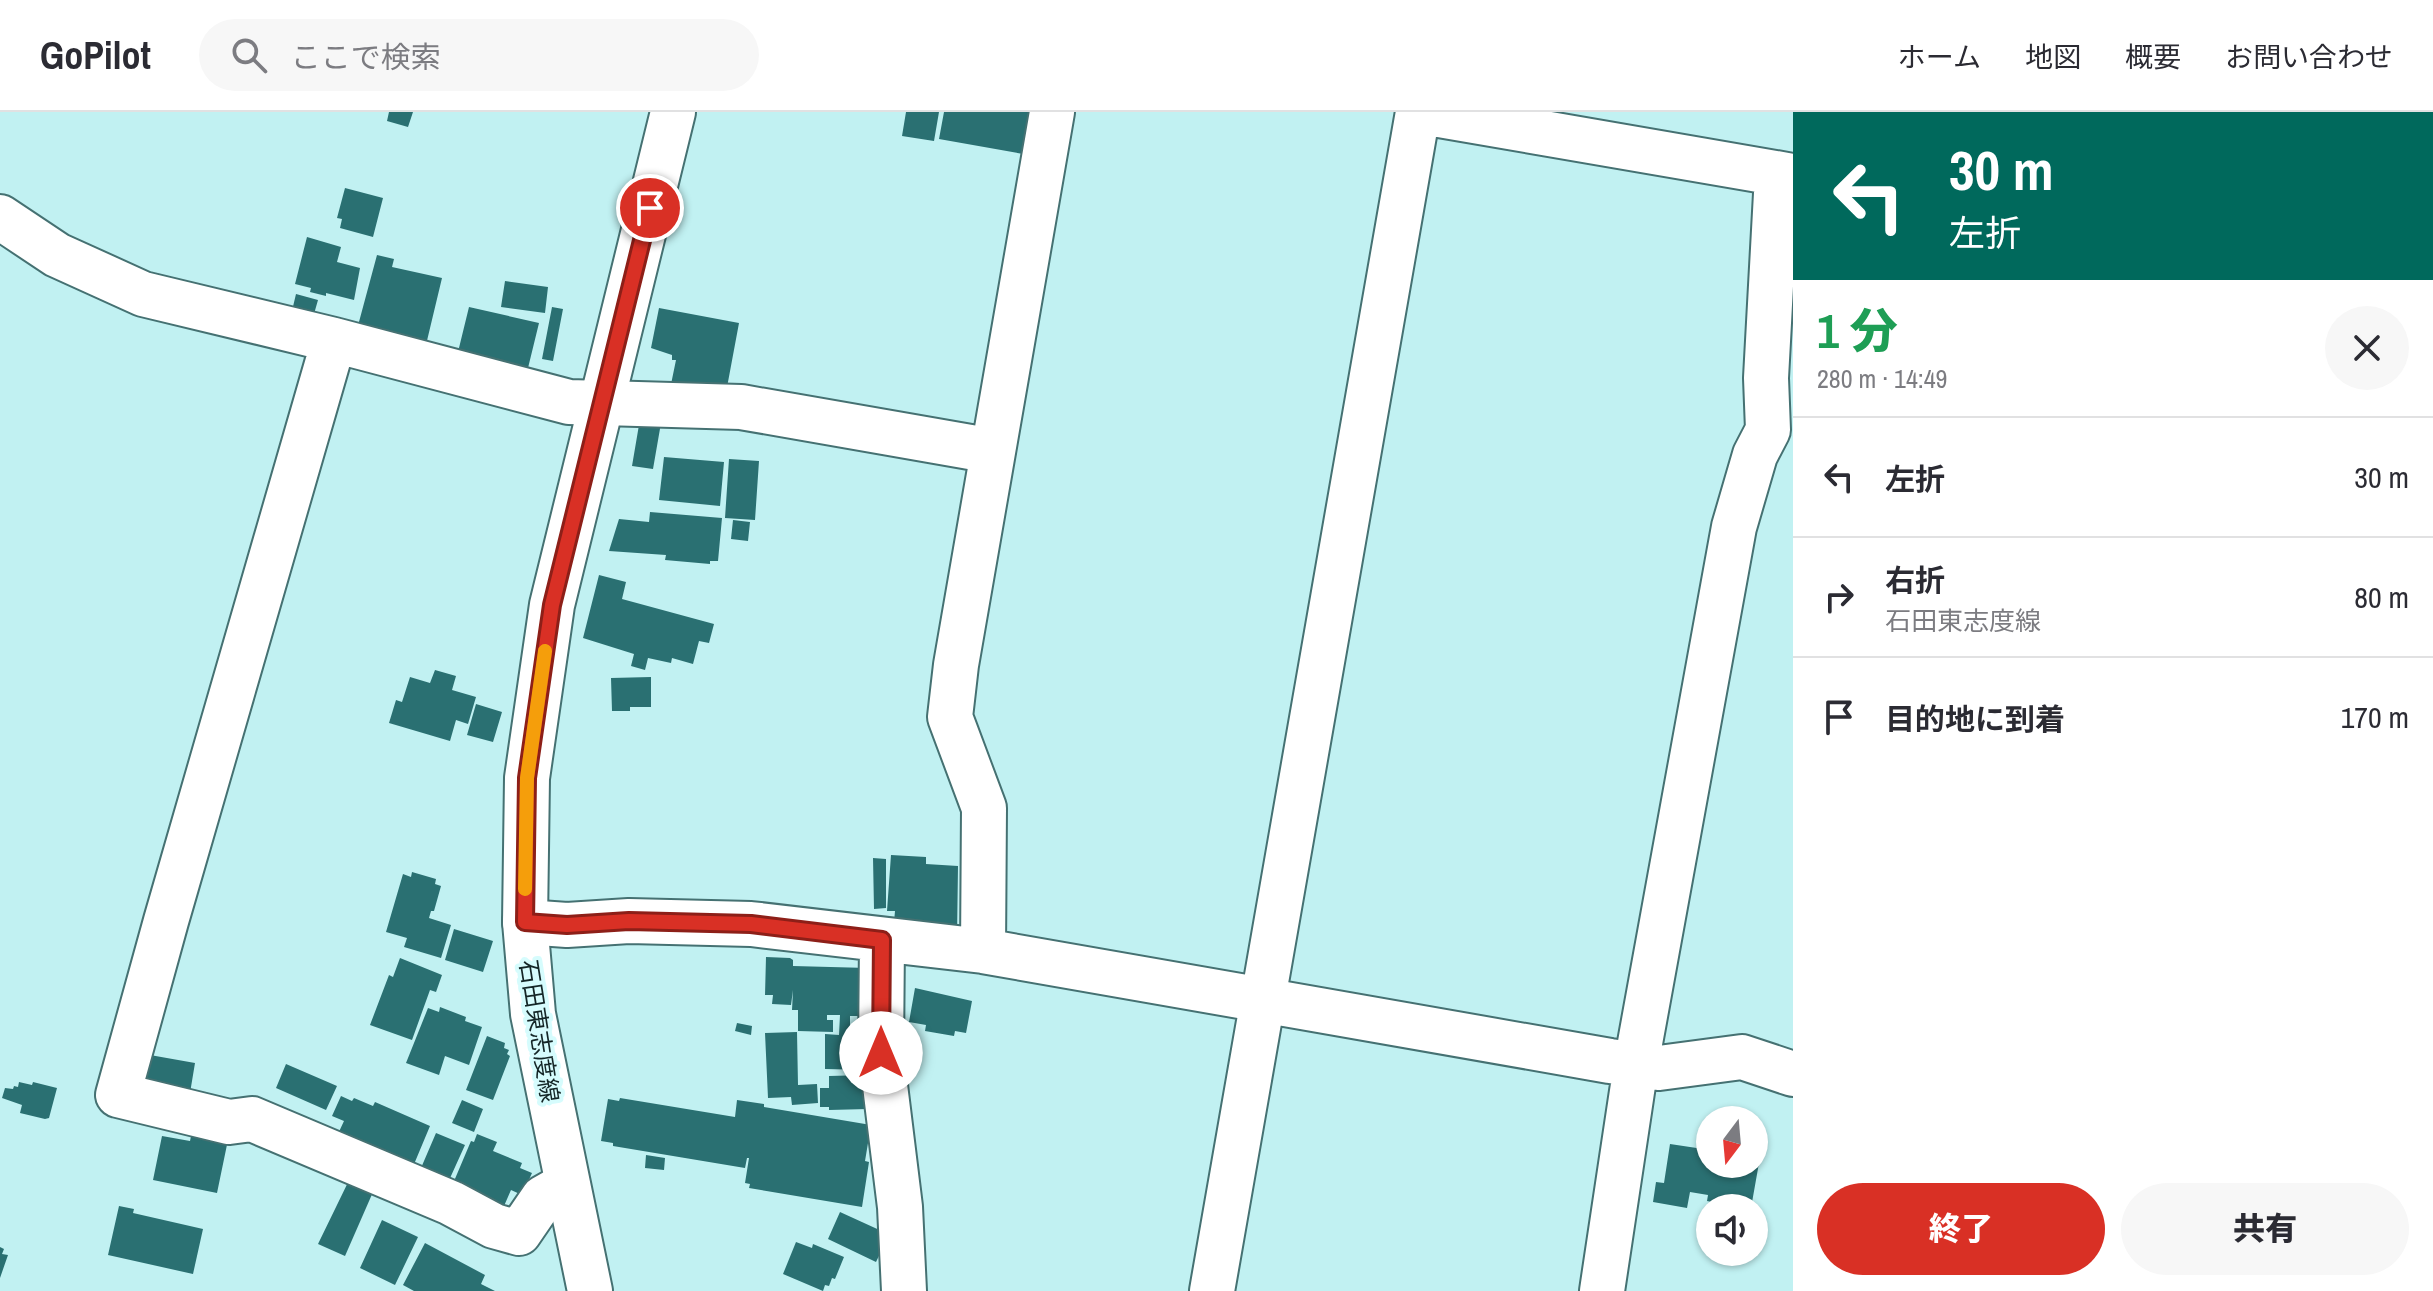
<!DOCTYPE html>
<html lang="ja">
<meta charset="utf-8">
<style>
body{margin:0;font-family:"Archivo Narrow","Noto Sans JP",sans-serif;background:#f7f7f7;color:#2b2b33;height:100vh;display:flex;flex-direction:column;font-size:30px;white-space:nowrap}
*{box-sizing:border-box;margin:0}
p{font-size:26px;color:#7c7c81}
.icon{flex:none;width:44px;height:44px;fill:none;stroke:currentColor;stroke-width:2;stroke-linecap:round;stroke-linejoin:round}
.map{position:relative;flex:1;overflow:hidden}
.drawer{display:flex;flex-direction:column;background:#fff;width:640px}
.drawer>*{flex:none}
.guide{background:#00695c;color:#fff;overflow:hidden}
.needle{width:52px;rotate:196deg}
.fabs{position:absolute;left:1696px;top:994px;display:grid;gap:16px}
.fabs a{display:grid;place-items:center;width:72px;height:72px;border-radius:50%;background:#fff;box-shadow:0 2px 6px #0004;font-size:40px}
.pin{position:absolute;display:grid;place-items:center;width:68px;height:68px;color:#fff;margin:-34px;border:4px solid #fff;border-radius:50%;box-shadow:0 2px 8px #0007}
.me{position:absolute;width:88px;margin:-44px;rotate:0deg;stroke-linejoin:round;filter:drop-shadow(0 0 6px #0008)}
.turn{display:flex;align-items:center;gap:28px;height:168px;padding:0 24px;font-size:36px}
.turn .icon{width:104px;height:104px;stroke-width:2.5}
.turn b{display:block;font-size:56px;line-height:68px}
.round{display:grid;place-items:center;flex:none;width:84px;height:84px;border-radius:42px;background:#f7f7f7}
.overview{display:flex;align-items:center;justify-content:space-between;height:136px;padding:0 24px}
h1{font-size:48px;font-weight:800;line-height:60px;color:#1e9e55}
.cta{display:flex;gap:16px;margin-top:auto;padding:16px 24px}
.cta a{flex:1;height:92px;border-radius:48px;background:#d93025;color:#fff;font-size:32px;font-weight:800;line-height:92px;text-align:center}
.cta a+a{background:#f7f7f7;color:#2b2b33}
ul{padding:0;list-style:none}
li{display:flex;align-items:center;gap:24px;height:120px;padding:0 24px;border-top:2px solid #e1e1e2}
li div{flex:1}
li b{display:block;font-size:30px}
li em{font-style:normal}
header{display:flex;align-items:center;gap:48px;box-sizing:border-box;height:112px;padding:0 40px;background:#fff;border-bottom:2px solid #e1e1e2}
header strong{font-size:38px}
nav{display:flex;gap:44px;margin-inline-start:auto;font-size:28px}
.search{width:560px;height:72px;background:#f7f7f7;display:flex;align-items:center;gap:20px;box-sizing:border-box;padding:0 28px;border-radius:44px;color:#7c7c81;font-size:30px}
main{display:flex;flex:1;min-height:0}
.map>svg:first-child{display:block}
.building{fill:#2a7072}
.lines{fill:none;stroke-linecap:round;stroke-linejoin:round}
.minor-casing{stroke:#457172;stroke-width:48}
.major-casing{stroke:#457172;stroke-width:48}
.minor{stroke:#fff;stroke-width:44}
.major{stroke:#fff;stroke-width:44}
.route-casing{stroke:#8d1f18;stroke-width:20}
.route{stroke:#d93025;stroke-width:14}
.slow{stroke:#f59e0b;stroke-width:14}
.labels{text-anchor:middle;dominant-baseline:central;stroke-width:8;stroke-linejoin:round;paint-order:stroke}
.street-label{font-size:24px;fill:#142627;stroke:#d6fcfd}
</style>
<header>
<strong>GoPilot</strong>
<div class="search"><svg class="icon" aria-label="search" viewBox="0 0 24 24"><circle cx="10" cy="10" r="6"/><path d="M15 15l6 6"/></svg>ここで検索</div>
<nav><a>ホーム</a><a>地図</a><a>概要</a><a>お問い合わせ</a></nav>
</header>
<main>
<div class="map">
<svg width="1793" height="1179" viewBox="0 0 1793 1179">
<rect width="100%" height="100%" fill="#c1f1f2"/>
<path class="building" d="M389,0H413L408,15L387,9Z
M906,0H939L934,29L902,24Z
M944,0H1031L1023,42L939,27Z
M345,76L383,86L373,125L340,116L342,107L337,106Z
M307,125L341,135L337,150L360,156L354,188L326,181V184L310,180L311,176L295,172Z
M377,143L394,147L392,155L442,166L425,237L356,221Z
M505,169L548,175L545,201L501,195Z
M296,182L318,188L312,209L291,203Z
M469,195L539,211L528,256L458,240Z
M552,195L563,197L553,249L542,247Z
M659,196L739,211L725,286L669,282L676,248H672V243L651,236Z
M640,307L661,311L653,357L632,354Z
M664,345L724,350L720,394L659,388Z
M729,347L759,349L755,408L725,406Z
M650,400L722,406L718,449H710V452L665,448L666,443L609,439L619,407L649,410Z
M733,408L750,410L748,429L731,427Z
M599,463L626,470L622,487L714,512L709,531L699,529L693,552L672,546L671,551L648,546L645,558L631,554L634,542L583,526Z
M435,558L456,564L452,578L476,585L468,612L456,608L450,629L389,611L396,588L402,590L410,565L430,571Z
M651,565V595H630V599H612L611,566Z
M476,592L502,600L493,630L467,623Z
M891,743L926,745V752L958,754L957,826L893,822L895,799H887Z
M873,746L886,747V796L874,797Z
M412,760L436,767L435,772L441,774L434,799H431L429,806L451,813L441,846L404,835L407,826L386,820L403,762L411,765Z
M454,817L493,829L483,860L445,848Z
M766,845L790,846L793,848V854L868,856L867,874H859L858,904H850V927H869V958L825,957V922L839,923L840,903H827V908H833V920L798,919V898H792L793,878L791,893L772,892L773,883H765Z
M400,846L442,863L436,880L430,878L412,928L370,913L389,863L393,865Z
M915,876L972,889L966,921L955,919L954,924L925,919L926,913L909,910Z
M440,895L466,905L465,909L482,915L469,953L445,944L439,963L406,951L428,896L439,900Z
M737,911L752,914L751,923L735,919Z
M797,920L798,973L817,972L818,991L792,993L791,985L768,986L765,921Z
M487,924L505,931L504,936L509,938L507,942L510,944L493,988L466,978Z
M150,943L195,951L189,987L144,979Z
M286,952L337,974L326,998L276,976Z
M867,963L868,997L829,998V995H820V976H829V964Z
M19,970L32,973L33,970L57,976L49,1006L45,1007L20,1001L22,993L2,986L5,976L13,977L14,974L18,975Z
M341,984L352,989L354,986L373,994L375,990L430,1014L412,1057L337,1024L344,1009L332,1004Z
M620,986L735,1005L737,988L764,992V995L871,1013L865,1049L869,1050L862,1095L749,1076L750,1072L745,1071L749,1046H747L745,1056L613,1034V1031L601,1029L608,987L619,989Z
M462,988L483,997L474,1020L452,1011Z
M193,1015L229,1023L217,1081L153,1068L162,1024L190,1029Z
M436,1021L465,1033L446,1075L418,1063Z
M477,1022L497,1030L493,1039L522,1051L520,1056L532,1061L522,1083L511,1078L504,1094L449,1081L471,1029L474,1030Z
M1670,1032L1710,1038V1052L1759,1051L1751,1096H1716L1717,1091L1707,1089L1708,1083L1690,1080L1687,1096L1653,1090L1656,1070L1664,1071Z
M646,1043L665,1046L664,1058L645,1056Z
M354,1058L373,1080L345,1144L318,1132Z
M119,1094L134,1097L133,1101L203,1117L193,1162L108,1143Z
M840,1100L886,1121L888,1125L876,1150L828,1127Z
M382,1108L418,1125L395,1173L360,1156Z
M796,1130L812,1136L813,1132L844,1145L835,1167L832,1166L829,1174L825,1173L823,1179L783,1162Z
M425,1131L485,1163L481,1172L495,1179H414L403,1173Z
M0,1135L4,1137L2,1142L8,1143L0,1166Z"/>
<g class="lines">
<defs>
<path id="minor" d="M1422,0L1793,64
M0,105L57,143L143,182L334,228L569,290L741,295L993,339
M334,228L166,809L118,983L229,1010L252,1007L451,1091L494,1114L519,1121L543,1086L566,1073
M525,810L567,813L629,809L751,812L983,839L1610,949L1659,956L1742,945L1793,962
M882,828L881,941L900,1095L904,1179
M983,839L984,696L950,605L956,553L1052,0
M1212,1179L1418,0
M1602,1179L1636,953L1734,415L1755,343L1768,318L1766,266L1777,63"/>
<path id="major" d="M590,1179L533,902L525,810L527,666L552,493L673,0"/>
</defs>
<use href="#minor" class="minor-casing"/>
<use href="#major" class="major-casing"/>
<use href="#minor" class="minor"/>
<use href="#major" class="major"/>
</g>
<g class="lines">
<defs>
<path id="route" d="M650,96L552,493L527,666L525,810L567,813L629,809L751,812L882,828L881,941"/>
</defs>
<use href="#route" class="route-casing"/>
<use href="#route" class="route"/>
<path class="slow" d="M525,777L527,666L545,539"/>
</g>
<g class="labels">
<g class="street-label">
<text transform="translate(540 919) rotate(81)">石田東志度線</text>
</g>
</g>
</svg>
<div class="fabs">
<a><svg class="needle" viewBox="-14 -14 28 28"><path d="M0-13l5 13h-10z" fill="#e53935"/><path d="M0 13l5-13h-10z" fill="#7c7c81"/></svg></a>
<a><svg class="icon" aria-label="sound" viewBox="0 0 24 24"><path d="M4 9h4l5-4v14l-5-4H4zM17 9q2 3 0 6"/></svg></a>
</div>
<div class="pin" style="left:650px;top:96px;background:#d93025"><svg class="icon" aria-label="arrive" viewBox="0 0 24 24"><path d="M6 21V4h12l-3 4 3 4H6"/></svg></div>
<svg class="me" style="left:881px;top:941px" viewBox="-20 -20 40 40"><circle r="19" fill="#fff"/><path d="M0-13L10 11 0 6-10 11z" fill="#d93025"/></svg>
</div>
<section class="drawer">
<div class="guide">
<div class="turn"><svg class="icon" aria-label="left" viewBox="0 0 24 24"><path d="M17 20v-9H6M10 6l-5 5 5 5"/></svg><div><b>30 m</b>左折</div></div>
</div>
<div class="overview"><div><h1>1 分</h1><p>280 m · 14:49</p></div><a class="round"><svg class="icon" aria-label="close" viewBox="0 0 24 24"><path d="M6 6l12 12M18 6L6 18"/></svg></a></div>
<ul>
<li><svg class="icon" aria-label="left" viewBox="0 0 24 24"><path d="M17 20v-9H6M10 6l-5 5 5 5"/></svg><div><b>左折</b></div><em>30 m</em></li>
<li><svg class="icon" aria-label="right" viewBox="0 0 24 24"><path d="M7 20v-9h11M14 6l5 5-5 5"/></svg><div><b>右折</b><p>石田東志度線</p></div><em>80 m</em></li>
<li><svg class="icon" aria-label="arrive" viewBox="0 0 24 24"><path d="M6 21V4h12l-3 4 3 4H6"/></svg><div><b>目的地に到着</b></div><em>170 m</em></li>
</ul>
<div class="cta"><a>終了</a><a>共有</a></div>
</section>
</main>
